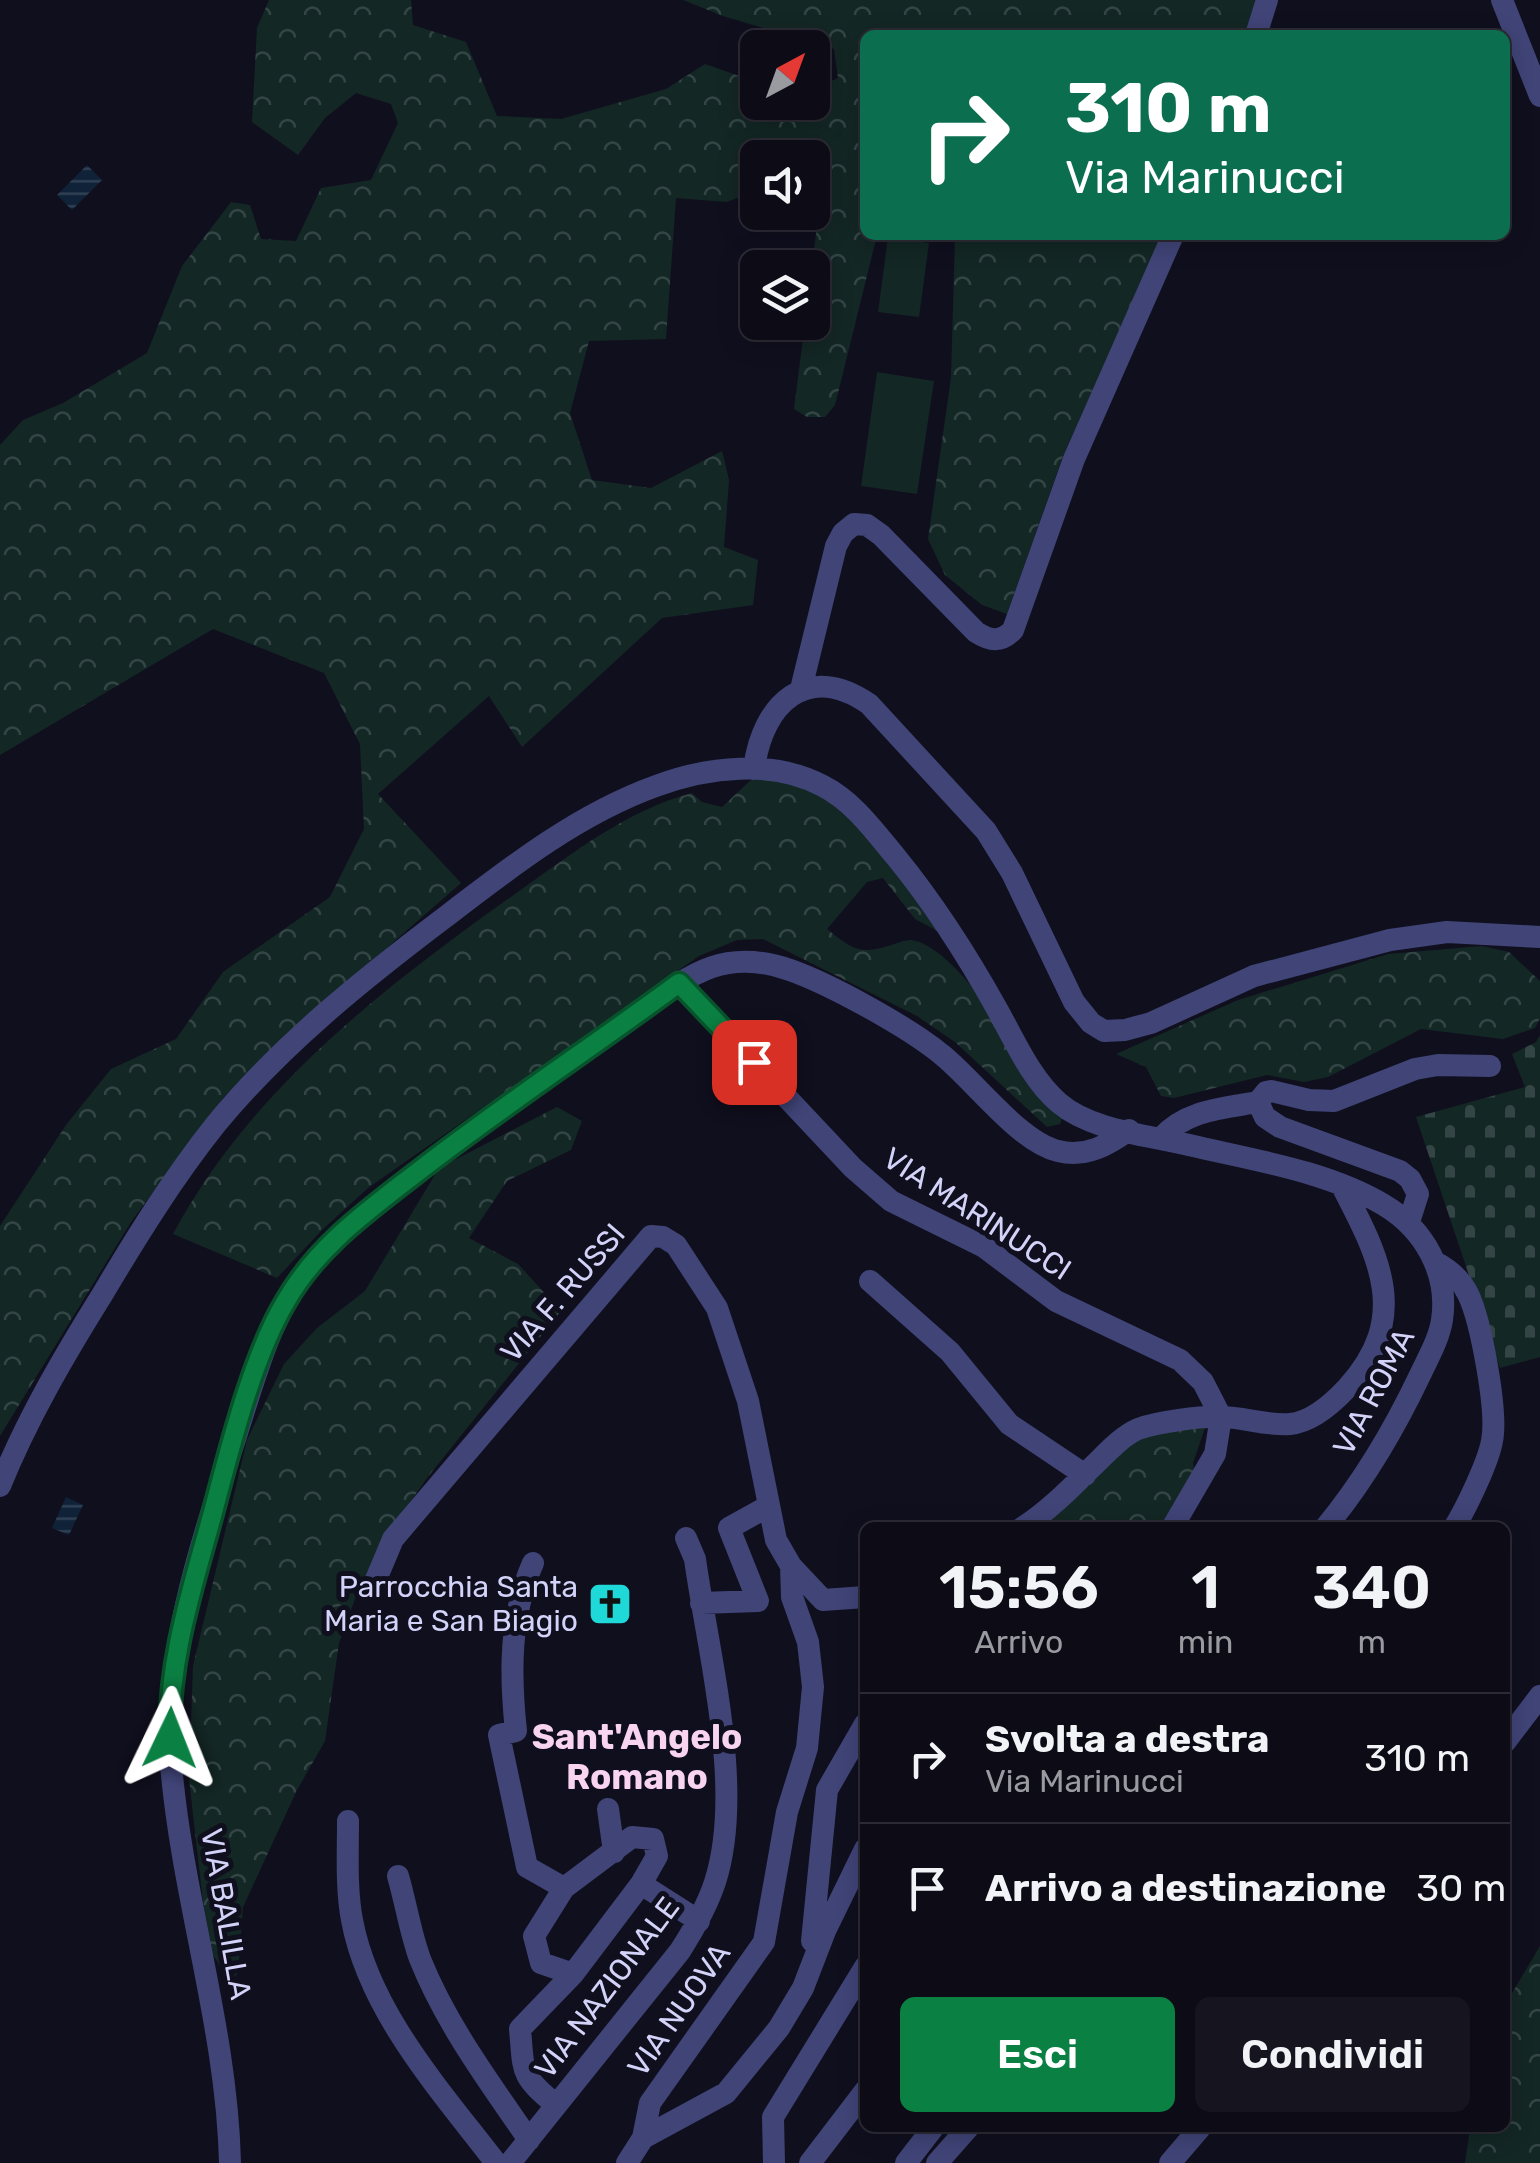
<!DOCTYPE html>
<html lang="it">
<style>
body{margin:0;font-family:Rubik,sans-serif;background:#15141f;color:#f1f3f6;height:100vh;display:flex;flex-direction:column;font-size:38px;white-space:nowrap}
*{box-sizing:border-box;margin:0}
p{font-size:32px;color:#9a9ba1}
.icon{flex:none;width:55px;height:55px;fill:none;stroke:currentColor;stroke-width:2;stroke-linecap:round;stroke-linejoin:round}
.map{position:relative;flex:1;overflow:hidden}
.panel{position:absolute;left:860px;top:1522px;width:650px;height:610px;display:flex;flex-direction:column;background:#0c0b16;border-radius:15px;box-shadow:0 5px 25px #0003,0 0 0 2px #2c2b35}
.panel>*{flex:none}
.hud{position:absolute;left:860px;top:30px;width:650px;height:210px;border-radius:15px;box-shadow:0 5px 25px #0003,0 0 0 2px #2c2b35;background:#0b6e4f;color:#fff;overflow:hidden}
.needle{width:65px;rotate:41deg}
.buttons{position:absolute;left:740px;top:30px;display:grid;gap:20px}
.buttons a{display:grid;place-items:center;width:90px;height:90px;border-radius:15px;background:#0c0b16;box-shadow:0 5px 25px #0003,0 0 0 2px #2c2b35;font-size:50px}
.pin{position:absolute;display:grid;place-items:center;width:85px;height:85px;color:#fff;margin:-42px;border-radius:20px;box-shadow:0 5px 15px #0006}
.me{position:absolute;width:110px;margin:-55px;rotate:2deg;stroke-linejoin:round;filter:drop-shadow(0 0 8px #0008)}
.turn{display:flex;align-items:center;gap:35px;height:210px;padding:0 40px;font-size:45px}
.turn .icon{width:130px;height:130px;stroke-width:2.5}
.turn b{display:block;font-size:70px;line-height:85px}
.eta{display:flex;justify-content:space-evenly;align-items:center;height:170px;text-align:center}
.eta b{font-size:60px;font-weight:600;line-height:70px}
.action{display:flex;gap:20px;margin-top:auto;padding:20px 40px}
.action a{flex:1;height:115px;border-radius:15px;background:#0b8043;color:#fff;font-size:40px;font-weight:600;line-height:115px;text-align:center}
.action a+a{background:#15141f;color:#f1f3f6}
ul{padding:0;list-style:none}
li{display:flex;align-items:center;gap:30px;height:130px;padding:0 40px;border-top:2px solid #2c2b35}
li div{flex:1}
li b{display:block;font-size:38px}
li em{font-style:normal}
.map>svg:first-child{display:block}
.forest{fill:url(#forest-crowns)}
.cemetery{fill:url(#cemetery-stones)}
.pitch{fill:#132724}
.water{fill:url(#water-rules)}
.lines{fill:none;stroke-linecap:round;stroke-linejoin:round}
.minor{stroke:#404477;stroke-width:22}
.route-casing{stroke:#07532c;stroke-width:25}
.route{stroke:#0b8043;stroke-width:18}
.labels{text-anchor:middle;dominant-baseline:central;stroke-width:10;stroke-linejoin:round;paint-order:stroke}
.street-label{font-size:30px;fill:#d3d3f9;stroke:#100f1e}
.poi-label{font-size:30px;fill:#d3d3f9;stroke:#100f1e;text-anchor:end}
.quarter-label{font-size:35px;font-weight:bold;fill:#f9d4f0;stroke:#100f1e}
</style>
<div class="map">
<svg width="1540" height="2163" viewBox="0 0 1540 2163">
<defs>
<pattern id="forest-crowns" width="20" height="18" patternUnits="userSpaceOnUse" patternTransform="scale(2.5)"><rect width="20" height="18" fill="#132724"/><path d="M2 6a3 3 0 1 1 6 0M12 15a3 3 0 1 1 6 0" fill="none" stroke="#344545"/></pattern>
<pattern id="cemetery-stones" width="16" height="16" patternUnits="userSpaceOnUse" patternTransform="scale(2.5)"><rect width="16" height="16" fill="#132724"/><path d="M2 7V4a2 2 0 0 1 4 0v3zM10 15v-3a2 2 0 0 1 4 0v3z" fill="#344545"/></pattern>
<pattern id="water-rules" width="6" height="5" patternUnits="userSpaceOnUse" patternTransform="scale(2.5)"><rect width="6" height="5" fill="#0f2237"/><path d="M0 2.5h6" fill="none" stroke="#314155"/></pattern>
</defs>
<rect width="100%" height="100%" fill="#100f1e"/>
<path class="forest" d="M269,0H411L413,25L466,42L497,116L561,119L666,89L705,64L757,82L758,102H812L813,89L838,78L834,49L723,16L683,0H1258L1247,35H865V235H877L835,405L825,417H807L794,409L805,323L812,322V267L817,225L810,213L812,212V158H758L757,192H752L727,202L676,198L666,339L589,341L570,413L592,480L651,488L722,451L729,480L724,547L758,560L753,605L662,618L522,747L489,696L378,794L461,883L285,1037L223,1098L131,1222L0,1436V1226L66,1125L111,1069L176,1039L223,972L330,897L364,829L360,744L324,673L213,629L0,755V445L23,420L63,403L147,353L182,266L231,202L250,205L261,239L296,241L321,188L371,180L398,123L391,104L356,93L325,118L298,155L252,122L257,28Z
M934,235H1162L1063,456L1007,614L982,605L945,575L928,539L951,378L955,238Z
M783,779L826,795L848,811L947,936L915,919L883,878L867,882L827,929C851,948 858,955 888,946C895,944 904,940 911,940C960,946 1034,1076 1062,1118L1060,1124L1047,1127L955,1042L917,1016L763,939L737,940L699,956L368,1188L323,1229L277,1278L173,1234C251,1089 383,988 515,894C572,854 625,811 692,793L702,802L722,807L751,780Z
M1482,946L1509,952L1540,981V1018L1535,1028L1503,1039L1421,1029L1328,1077L1304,1082L1267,1075L1174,1098L1161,1096L1146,1067L1116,1054L1238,1000L1388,954Z
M557,1107L582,1121L571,1150L507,1181L469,1238L518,1264L561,1311L427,1478L389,1532L356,1596L339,1643L325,1741L297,1790L243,1907L238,1973L230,1983L208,1946L189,1779L193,1666L247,1440L284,1364L317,1328L365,1291L439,1168Z
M1206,1425L1193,1463L1195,1476L1164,1527L1037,1528L1143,1433Z
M1540,1946V2163H1465L1470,2128H1505V2005Z"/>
<path class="cemetery" d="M1540,1035V1357L1500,1368L1416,1117L1525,1087L1512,1054L1536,1042Z"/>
<path class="pitch" d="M888,237L929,243L919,317L878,312Z
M877,372L934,381L917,494L861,486Z"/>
<path class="water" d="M87,165L102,180L72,210L57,195Z
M66,1497L83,1505L69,1535L52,1528Z"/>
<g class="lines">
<path class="minor" d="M1502,0L1540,96
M1256,35L1267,0
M801,689L836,546L843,533L854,524L867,525L881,535L976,632C990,641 1001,643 1013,630L1074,459L1173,235
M754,769C762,704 807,661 869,704L986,831L1012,873L1074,1002L1091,1023L1104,1031L1125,1030L1151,1023L1254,976L1390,940L1447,932L1540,937
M679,983L853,1168L891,1201L984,1247L1056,1301L1180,1360L1203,1382L1221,1417
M1161,1138C1186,1110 1223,1108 1258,1102
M1409,1222L1418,1194L1410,1179L1400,1171L1280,1127L1265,1117L1258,1102L1266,1092L1271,1091L1309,1100L1334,1101L1415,1069L1438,1065L1490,1066
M1435,1262C1449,1269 1461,1280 1468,1294C1481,1321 1498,1412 1492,1441C1488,1463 1466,1508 1454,1528
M870,1281L950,1352L1009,1424L1085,1475
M0,1486C27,1419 64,1356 102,1295C137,1236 173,1178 216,1124C281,1045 362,980 444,918C509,868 578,814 656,786C707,767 773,759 823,786C854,802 874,831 896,857C935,905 967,955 997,1009C1015,1041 1031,1079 1059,1103C1092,1131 1148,1135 1189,1145C1253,1160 1327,1171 1384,1205C1424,1229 1449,1273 1442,1320C1439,1339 1429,1356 1421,1373C1395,1428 1364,1481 1325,1528
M1022,1528C1048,1511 1069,1490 1091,1468C1105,1455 1120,1437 1138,1429C1157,1422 1201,1416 1221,1417C1244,1417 1266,1426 1290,1424C1312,1422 1332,1404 1347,1388C1411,1318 1380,1259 1342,1186
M1172,1528L1215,1454L1221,1417
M533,1563C509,1617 510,1675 516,1731L499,1735L527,1867L564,1888
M372,1589L393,1539L651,1236L663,1237L676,1245L717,1308L748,1401L776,1540L791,1566L823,1600L865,1597
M701,1603L758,1601L729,1528L767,1507
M1505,1742L1540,1696
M608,1809L614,1852
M348,1821C348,1854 346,1888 352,1920C369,2012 441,2091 496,2163
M398,1876C406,1903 410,1932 420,1959C446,2024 489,2082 529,2140
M812,1941L827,1790L865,1724
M573,1974L541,1963L534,1936L564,1888L632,1837L653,1839L657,1856L641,1884
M556,2105C520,2075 524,2074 520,2029L573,1974L641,1884L699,1921
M643,2138L726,2093L779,2028L803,1988L825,1931L865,1849
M230,2163C227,2028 182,1898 171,1764C163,1653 202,1540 236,1436C256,1374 271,1313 313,1262C340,1229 375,1205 407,1180C456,1142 504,1105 554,1071C578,1054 602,1039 626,1022C681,983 716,944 790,970C830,984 908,1027 941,1054C973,1079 1019,1142 1058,1151C1086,1158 1108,1145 1129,1130
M510,2163L680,1951C694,1929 707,1907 715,1882C745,1789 708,1654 695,1559L686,1538
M627,2163L643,2138L650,2103L764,1942L787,1812L807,1748L813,1687L808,1642L792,1597L791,1566
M774,2163L773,2117L865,1967
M810,2163L865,2091
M906,2163L933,2128
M937,2163L968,2128
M1170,2163L1200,2128"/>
</g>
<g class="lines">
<defs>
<path id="route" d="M170,1738C168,1661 192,1589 212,1516C229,1452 252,1357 286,1301C317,1247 366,1212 415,1174C501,1107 591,1048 679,983L754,1062"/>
</defs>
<use href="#route" class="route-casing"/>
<use href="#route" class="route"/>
</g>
<defs>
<symbol id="church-square" viewBox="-11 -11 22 22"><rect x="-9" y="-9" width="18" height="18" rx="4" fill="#1ed9d8" stroke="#100f1e"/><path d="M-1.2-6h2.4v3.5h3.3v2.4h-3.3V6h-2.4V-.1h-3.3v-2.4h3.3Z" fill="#111"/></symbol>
</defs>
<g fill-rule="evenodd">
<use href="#church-square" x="585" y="1579" width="50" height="50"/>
</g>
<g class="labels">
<g class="street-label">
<text transform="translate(977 1214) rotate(33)">VIA MARINUCCI</text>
<text transform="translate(563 1293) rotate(-49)">VIA F. RUSSI</text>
<text transform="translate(1374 1392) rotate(-62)">VIA ROMA</text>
<text transform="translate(226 1914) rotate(80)">VIA BALILLA</text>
<text transform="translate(607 1988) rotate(-53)">VIA NAZIONALE</text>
<text transform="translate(679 2010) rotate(-55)">VIA NUOVA</text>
</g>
<g class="poi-label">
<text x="578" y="1587">Parrocchia Santa<tspan x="578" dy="34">Maria e San Biagio</tspan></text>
</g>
<g class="quarter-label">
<text x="637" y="1737">Sant'Angelo<tspan x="637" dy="40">Romano</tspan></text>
</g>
</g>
</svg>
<div class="buttons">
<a><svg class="needle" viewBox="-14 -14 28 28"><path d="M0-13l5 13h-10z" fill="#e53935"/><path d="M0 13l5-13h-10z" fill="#9a9ba1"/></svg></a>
<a><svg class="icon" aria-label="sound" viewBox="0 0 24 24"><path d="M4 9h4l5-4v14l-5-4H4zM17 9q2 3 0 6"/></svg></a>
<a><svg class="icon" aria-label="layers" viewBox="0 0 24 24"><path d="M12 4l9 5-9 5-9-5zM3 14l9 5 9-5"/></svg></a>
</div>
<div class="pin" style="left:754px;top:1062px;background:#d93025"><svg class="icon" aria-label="arrive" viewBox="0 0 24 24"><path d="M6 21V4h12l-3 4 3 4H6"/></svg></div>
<svg class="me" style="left:170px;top:1738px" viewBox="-20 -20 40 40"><path d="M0-17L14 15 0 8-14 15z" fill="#0b8043" stroke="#fff" stroke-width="4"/></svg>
<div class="hud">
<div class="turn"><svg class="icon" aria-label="right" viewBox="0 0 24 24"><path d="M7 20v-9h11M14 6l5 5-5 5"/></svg><div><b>310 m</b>Via Marinucci</div></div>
</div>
<section class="panel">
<div class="eta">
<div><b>15:56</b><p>Arrivo</p></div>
<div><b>1</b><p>min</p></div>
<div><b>340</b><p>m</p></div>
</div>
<ul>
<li><svg class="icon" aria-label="right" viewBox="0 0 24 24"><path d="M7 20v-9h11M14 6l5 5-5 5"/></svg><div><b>Svolta a destra</b><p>Via Marinucci</p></div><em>310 m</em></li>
<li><svg class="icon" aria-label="arrive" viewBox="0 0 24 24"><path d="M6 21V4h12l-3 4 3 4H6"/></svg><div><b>Arrivo a destinazione</b></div><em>30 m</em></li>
</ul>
<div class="action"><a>Esci</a><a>Condividi</a></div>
</section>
</div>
